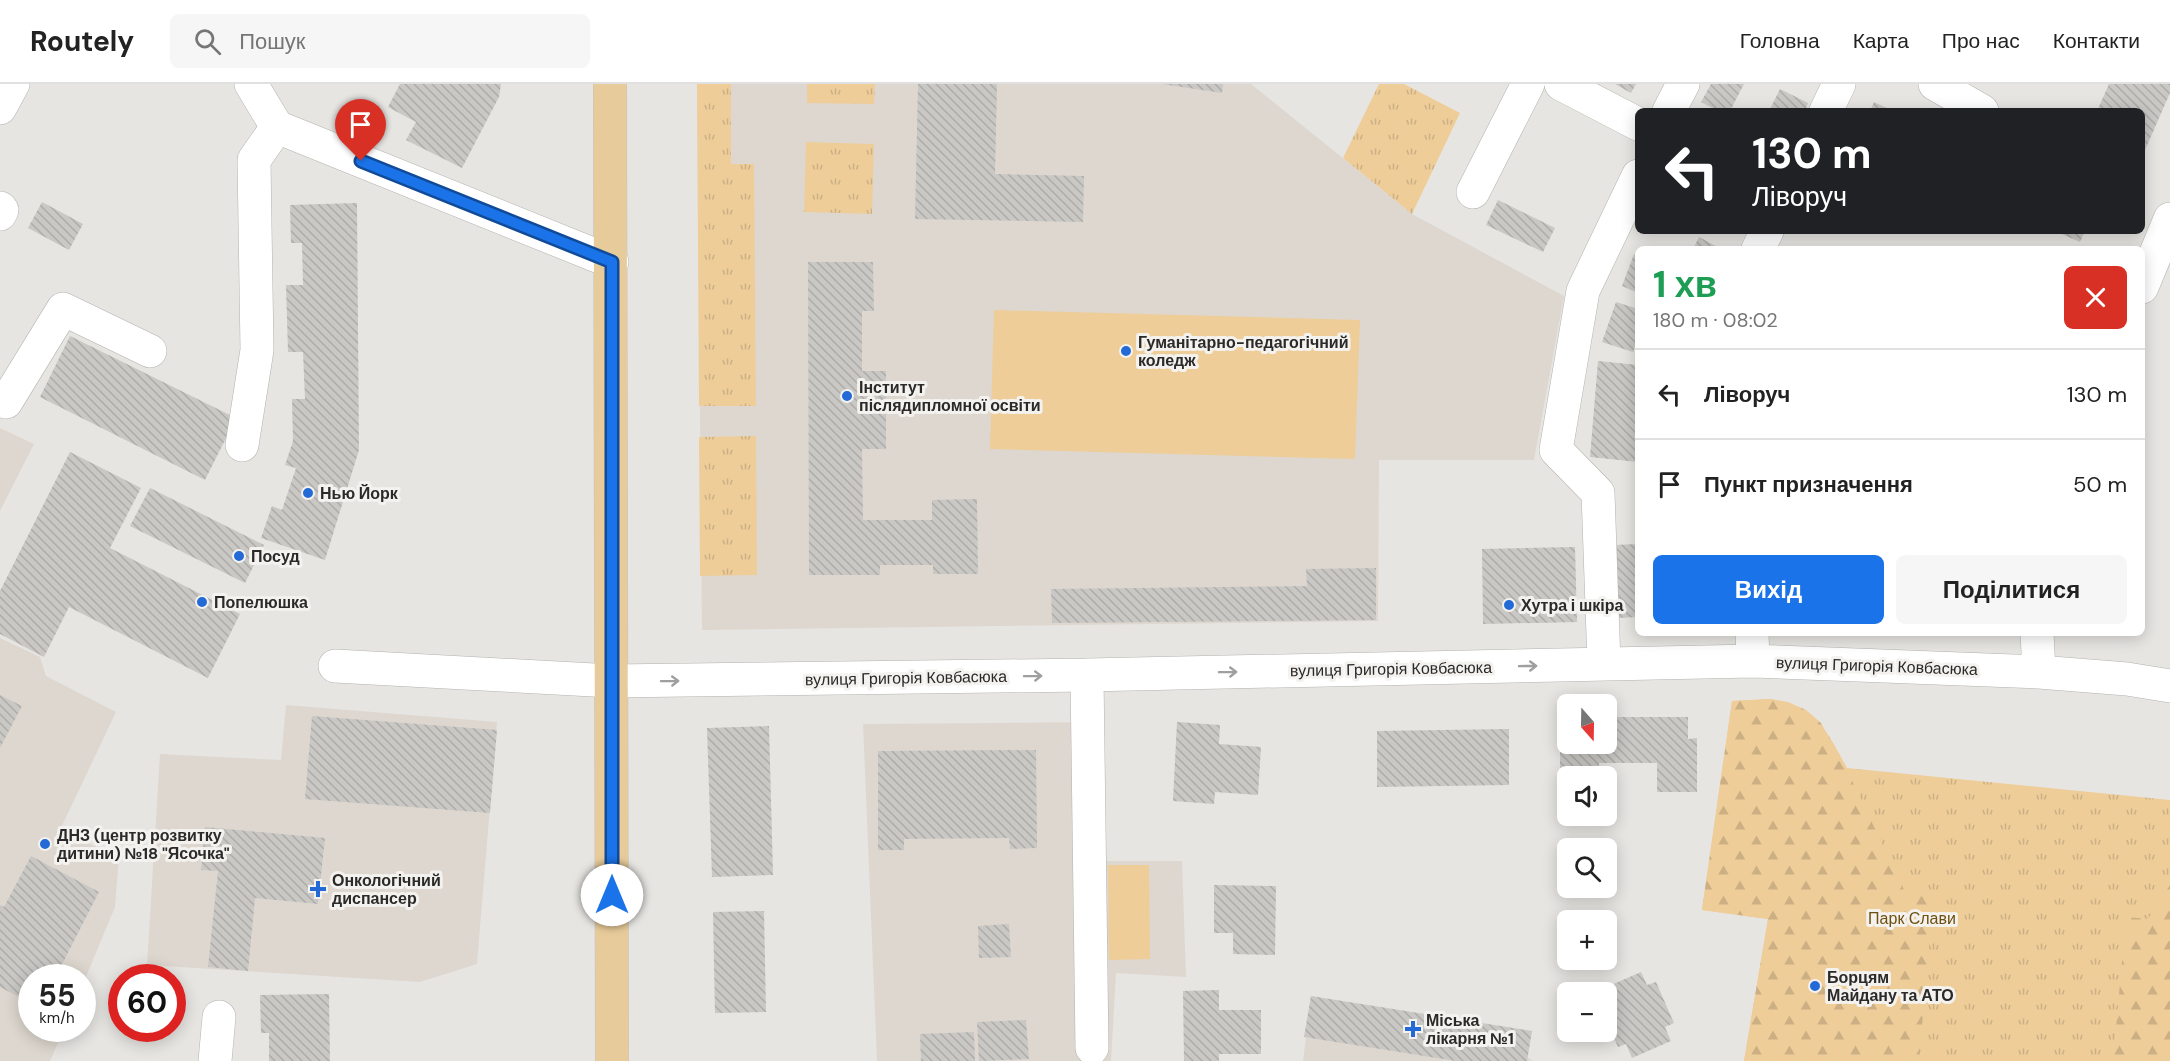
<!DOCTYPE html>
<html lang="uk">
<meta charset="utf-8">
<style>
body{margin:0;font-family:"DM Sans",sans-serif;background:#f6f6f6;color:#222;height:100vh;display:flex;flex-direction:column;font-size:22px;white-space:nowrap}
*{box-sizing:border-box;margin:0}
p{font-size:20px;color:#767676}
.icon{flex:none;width:33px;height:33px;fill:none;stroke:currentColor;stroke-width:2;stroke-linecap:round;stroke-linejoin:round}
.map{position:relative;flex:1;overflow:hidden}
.panel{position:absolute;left:1635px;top:162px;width:510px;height:390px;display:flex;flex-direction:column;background:#fff;border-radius:9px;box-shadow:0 3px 15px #0003}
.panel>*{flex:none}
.banner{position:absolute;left:1635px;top:24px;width:510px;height:126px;border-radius:9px;box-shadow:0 3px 15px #0003;background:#202124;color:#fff;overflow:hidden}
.needle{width:39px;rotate:160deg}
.controls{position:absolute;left:1557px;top:610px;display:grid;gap:12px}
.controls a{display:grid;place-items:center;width:60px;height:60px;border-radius:9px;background:#fff;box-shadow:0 3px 15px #0003;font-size:30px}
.speed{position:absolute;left:18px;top:880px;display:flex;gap:12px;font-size:30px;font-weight:700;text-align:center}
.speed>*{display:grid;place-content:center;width:78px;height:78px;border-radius:50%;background:#fff;box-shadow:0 3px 15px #0003;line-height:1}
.speed small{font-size:15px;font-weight:400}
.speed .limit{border:9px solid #d22;background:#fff;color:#111}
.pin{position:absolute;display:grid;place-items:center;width:51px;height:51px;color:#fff;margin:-62px -26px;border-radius:50% 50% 50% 0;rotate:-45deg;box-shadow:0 0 6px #0007}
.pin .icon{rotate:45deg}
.me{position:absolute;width:66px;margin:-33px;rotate:0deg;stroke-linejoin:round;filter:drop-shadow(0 0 4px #0008)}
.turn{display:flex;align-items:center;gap:21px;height:126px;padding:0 18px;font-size:27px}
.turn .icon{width:78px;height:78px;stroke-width:2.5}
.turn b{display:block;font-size:42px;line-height:51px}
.round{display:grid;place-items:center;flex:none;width:63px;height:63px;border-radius:9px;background:#f6f6f6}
.summary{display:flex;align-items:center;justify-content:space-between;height:102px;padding:0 18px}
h1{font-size:36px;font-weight:800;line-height:45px;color:#1e9e55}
.button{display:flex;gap:12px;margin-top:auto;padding:12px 18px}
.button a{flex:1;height:69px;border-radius:9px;background:#1a73e8;color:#fff;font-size:24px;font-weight:800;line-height:69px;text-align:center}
.button a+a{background:#f6f6f6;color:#222}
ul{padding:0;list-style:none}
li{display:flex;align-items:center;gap:18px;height:90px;padding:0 18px;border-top:2px solid #e0e0e0}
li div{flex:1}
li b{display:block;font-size:22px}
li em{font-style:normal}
header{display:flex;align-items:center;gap:36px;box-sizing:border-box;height:84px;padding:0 30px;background:#fff;border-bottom:2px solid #e0e0e0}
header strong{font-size:28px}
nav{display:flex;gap:33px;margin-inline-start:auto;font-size:21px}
.search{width:420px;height:54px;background:#f6f6f6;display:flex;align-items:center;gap:15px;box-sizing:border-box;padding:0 21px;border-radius:9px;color:#767676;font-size:22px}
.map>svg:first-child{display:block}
.built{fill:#ddd7cf}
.grass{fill:url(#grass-tufts)}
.forest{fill:url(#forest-firs)}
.garden{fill:#eecd99}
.building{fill:url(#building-back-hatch)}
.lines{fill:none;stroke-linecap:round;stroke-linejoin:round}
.minor-casing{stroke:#b3b2af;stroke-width:34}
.major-casing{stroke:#c4c3c3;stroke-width:34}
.minor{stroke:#fff;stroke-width:33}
.major{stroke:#e8cb9a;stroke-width:33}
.oneway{stroke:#a09f9f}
.route-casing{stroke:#114b97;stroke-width:15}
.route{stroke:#1a73e8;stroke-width:10}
.poi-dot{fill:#246ad6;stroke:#f4f2ef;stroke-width:2}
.labels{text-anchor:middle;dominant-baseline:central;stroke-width:6;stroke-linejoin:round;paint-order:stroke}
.poi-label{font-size:16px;font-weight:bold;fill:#2b2a29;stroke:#f4f2ef;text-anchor:start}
.street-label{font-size:16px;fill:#2b2a29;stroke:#f4f2ef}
.park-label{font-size:16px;fill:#6f4f0f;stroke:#f4f2ef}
</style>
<header>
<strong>Routely</strong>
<div class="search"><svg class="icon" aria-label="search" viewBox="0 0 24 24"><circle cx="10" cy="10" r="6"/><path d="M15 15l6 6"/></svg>Пошук</div>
<nav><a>Головна</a><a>Карта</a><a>Про нас</a><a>Контакти</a></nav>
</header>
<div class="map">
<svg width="2170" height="977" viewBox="0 0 2170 977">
<defs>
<pattern id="grass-tufts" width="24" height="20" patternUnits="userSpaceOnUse" patternTransform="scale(1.5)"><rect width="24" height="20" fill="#eecd99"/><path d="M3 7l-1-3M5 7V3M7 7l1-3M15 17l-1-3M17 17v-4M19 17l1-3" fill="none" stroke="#ccb084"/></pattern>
<pattern id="forest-firs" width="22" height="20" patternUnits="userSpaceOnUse" patternTransform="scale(1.5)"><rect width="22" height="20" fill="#eecd99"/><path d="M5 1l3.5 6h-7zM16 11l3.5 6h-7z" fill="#ccb084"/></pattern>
<pattern id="building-back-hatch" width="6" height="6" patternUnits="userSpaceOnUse" patternTransform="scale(1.5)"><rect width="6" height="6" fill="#c9c8c5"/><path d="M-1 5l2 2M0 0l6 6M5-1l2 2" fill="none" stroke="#adaca9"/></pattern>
</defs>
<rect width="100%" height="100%" fill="#e7e5e2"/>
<path class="built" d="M697,0H1251L1412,130L1564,212L1534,376H1379L1378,537L702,546Z
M0,344L34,360L0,427Z
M0,554L40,573L46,592L116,628L60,746L119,773L115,823L83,900L82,894H32V945H64L50,977H0Z
M286,621L497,638L477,880L420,898L147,881L160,670L281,676Z
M1098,638L1100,777H1182L1186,893L1116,889L1111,977H877L863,640Z
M1311,912L1527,973L1533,977H1303Z"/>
<path class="grass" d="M697,0H731V80H754L756,322H699Z
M807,0H875L874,20L807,19Z
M1379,0H1404L1460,29L1412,130L1343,74Z
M806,58L874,60L872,130L804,128Z
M756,352L757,491L700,492L699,353Z
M1770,615C1816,622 1827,647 1847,684L2170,716V977H1744L1768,835L1702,826L1732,617Z"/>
<path class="forest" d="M1770,615L1788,618L1806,626L1821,639L1846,684L1906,810L1933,814L1919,977H1744L1768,835L1702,826L1732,617Z
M2170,801V977H2113L2126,833L2148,835Z"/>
<path class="garden" d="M994,226L1360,236L1355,375L990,365Z
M1108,781H1149L1150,875L1109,876Z"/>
<path class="building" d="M400,0H501L499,13L462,84L406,56L416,38L388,23Z
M918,0H997L995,90L1084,92L1083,138L915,135Z
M1162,0H1223L1222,9Z
M1615,0H1636L1631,9Z
M1711,0H1744L1730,27H1718L1701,18Z
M2109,0H2170V9L2145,66L2142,65V27H2097Z
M1780,5L1808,19L1805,27H1769Z
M1874,18L1893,27H1870Z
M1498,116L1555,144L1543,168L1486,141Z
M42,118L83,140L69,166L28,144Z
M357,119L359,366L325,476L261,454L272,422L282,426L296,384L285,381L293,357L292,315H305L303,268H288L286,201H303L302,159H291L290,121Z
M2055,147H2085L2080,158Z
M1699,153L1721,165H1693Z
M1634,170L1638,172V209L1622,202Z
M808,178H873L874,227H862V287H886V365H862L863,436H932V416L977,415L978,490H933V481H880V491H809Z
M1616,218L1638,225V254L1633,268L1602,258Z
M70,252L236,334L205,396L40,313Z
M1598,277L1638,281V378L1590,373Z
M70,368L141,404L110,464L240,530L208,594L69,523L44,573L0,550V507Z
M150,404L264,461L245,499L130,442Z
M1638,460V533L1617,534L1615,461Z
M1575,463L1577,538L1483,540L1482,465Z
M1376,484V536L1052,539L1051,505L1307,502L1306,485Z
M0,611L22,622L0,664Z
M312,632L497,646L490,729L305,715Z
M1606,633H1688V655L1697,654V708H1657V679H1599V693H1568V715H1560V634H1568V660H1606Z
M1177,638L1220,641L1219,660L1261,663L1258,711L1215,708L1214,720L1173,717Z
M769,642L773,791L712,793L707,644Z
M1509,645V701L1377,703V647Z
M1036,666L1037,764L1010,765L1009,754L904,755V766H878V667Z
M205,743L325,754L318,820L255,814L248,887L208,883L218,787L201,786Z
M31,772L99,808L55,894H32V920L0,903V821L4,823Z
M1214,801L1276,802L1275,871L1233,870V849H1214Z
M764,827L766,928L715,929L713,828Z
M1009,840L1011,873L979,874L978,842Z
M1641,888L1647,901L1656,898L1674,939L1665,943L1671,957L1632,974L1626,960L1618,963L1606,937L1608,919L1606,909L1602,905Z
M1219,906V926H1261V970H1219V977H1184L1183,907Z
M329,910L330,977H269V949H261L260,911Z
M1311,912L1532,947L1527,977H1456L1304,953Z
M1026,936L1029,975L979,977L977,938Z
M974,948L975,977H921L920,950Z"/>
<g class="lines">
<defs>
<path id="minor" d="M251,0L277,43L612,178
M1561,0L1638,40
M1935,0L1982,27
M0,24L13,0
M1669,27L1683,0
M1826,27L1839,0
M1473,108L1528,0
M0,124L2,126L0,130
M1758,165L1767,147
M2142,203L2170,135
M0,316L6,318L63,225L150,267
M242,361L257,266L254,76L277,43
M1752,549L1753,577
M2037,549L2039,588
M1604,580L1598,409L1556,366L1583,207L1638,92
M335,582L612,597L1087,591L1753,577L2039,588L2127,595L2170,602
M1087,591L1092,964
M215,977L219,933"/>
<path id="major" d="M610,0L612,977"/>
</defs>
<use href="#minor" class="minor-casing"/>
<use href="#major" class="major-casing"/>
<use href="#minor" class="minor"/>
<use href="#major" class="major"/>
</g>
<defs><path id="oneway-shaft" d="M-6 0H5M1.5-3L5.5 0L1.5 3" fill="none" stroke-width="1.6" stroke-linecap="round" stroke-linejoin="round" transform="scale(1.5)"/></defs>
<g class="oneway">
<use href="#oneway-shaft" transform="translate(1528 582) rotate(-1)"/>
<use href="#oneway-shaft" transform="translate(1228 588) rotate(-1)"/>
<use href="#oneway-shaft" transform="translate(1033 592) rotate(-1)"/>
<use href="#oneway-shaft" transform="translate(670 597) rotate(-1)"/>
</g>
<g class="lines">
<defs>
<path id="route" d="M361,77L612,178V811"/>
</defs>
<use href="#route" class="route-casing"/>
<use href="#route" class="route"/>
</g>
<g class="poi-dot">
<circle cx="1126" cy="267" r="6"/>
<circle cx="847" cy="312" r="6"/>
<circle cx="308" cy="409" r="6"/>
<circle cx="239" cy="472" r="6"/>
<circle cx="202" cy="518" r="6"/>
<circle cx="1509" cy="521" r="6"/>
<circle cx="45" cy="760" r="6"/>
<path d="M315 796h6v6h6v6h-6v6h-6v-6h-6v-6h6z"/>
<circle cx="1815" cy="902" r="6"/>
<path d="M1410 936h6v6h6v6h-6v6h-6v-6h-6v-6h6z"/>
</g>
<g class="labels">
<g class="poi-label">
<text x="1138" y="258">Гуманітарно-педагогічний<tspan x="1138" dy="18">коледж</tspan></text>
<text x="859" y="303">Інститут<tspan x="859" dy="18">післядипломної освіти</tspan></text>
<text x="320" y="409">Нью Йорк</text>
<text x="251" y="472">Посуд</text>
<text x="214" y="518">Попелюшка</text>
<text x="1521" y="521">Хутра і шкіра</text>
<text x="57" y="751">ДНЗ (центр розвитку<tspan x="57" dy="18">дитини) №18 "Ясочка"</tspan></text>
<text x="332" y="796">Онкологічний<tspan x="332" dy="18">диспансер</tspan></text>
<text x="1827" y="893">Борцям<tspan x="1827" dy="18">Майдану та АТО</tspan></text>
<text x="1426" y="936">Міська<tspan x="1426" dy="18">лікарня №1</tspan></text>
</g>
<g class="street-label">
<text transform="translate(1877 582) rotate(2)">вулиця Григорія Ковбасюка</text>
<text transform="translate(1391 585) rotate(-1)">вулиця Григорія Ковбасюка</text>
<text transform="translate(906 594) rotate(-1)">вулиця Григорія Ковбасюка</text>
</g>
<g class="park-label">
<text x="1912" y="834">Парк Слави</text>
</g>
</g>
</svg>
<div class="controls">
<a><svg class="needle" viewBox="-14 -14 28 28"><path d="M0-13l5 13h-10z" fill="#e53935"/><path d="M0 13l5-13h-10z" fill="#767676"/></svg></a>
<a><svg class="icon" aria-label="sound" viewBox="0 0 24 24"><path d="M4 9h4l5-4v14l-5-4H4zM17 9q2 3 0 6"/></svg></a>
<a><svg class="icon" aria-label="search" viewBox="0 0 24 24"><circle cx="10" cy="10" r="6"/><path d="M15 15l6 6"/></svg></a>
<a>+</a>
<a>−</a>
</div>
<div class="speed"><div>55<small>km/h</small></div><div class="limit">60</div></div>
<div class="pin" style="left:361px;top:77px;background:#d93025"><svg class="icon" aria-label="arrive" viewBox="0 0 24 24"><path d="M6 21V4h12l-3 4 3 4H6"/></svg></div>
<svg class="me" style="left:612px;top:811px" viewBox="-20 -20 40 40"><circle r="19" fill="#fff"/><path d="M0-13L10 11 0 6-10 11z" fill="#1a73e8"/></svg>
<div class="banner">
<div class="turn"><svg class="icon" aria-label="left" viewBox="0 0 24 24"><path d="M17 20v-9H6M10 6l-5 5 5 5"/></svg><div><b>130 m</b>Ліворуч</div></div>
</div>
<section class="panel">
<div class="summary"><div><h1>1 хв</h1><p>180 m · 08:02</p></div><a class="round" style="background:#d93025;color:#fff"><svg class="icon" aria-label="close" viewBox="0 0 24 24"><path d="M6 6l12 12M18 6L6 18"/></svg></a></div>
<ul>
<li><svg class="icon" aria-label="left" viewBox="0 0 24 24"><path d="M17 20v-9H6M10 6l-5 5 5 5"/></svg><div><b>Ліворуч</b></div><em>130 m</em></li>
<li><svg class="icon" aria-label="arrive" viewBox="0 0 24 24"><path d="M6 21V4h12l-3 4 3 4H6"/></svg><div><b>Пункт призначення</b></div><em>50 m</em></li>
</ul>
<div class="button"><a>Вихід</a><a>Поділитися</a></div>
</section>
</div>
